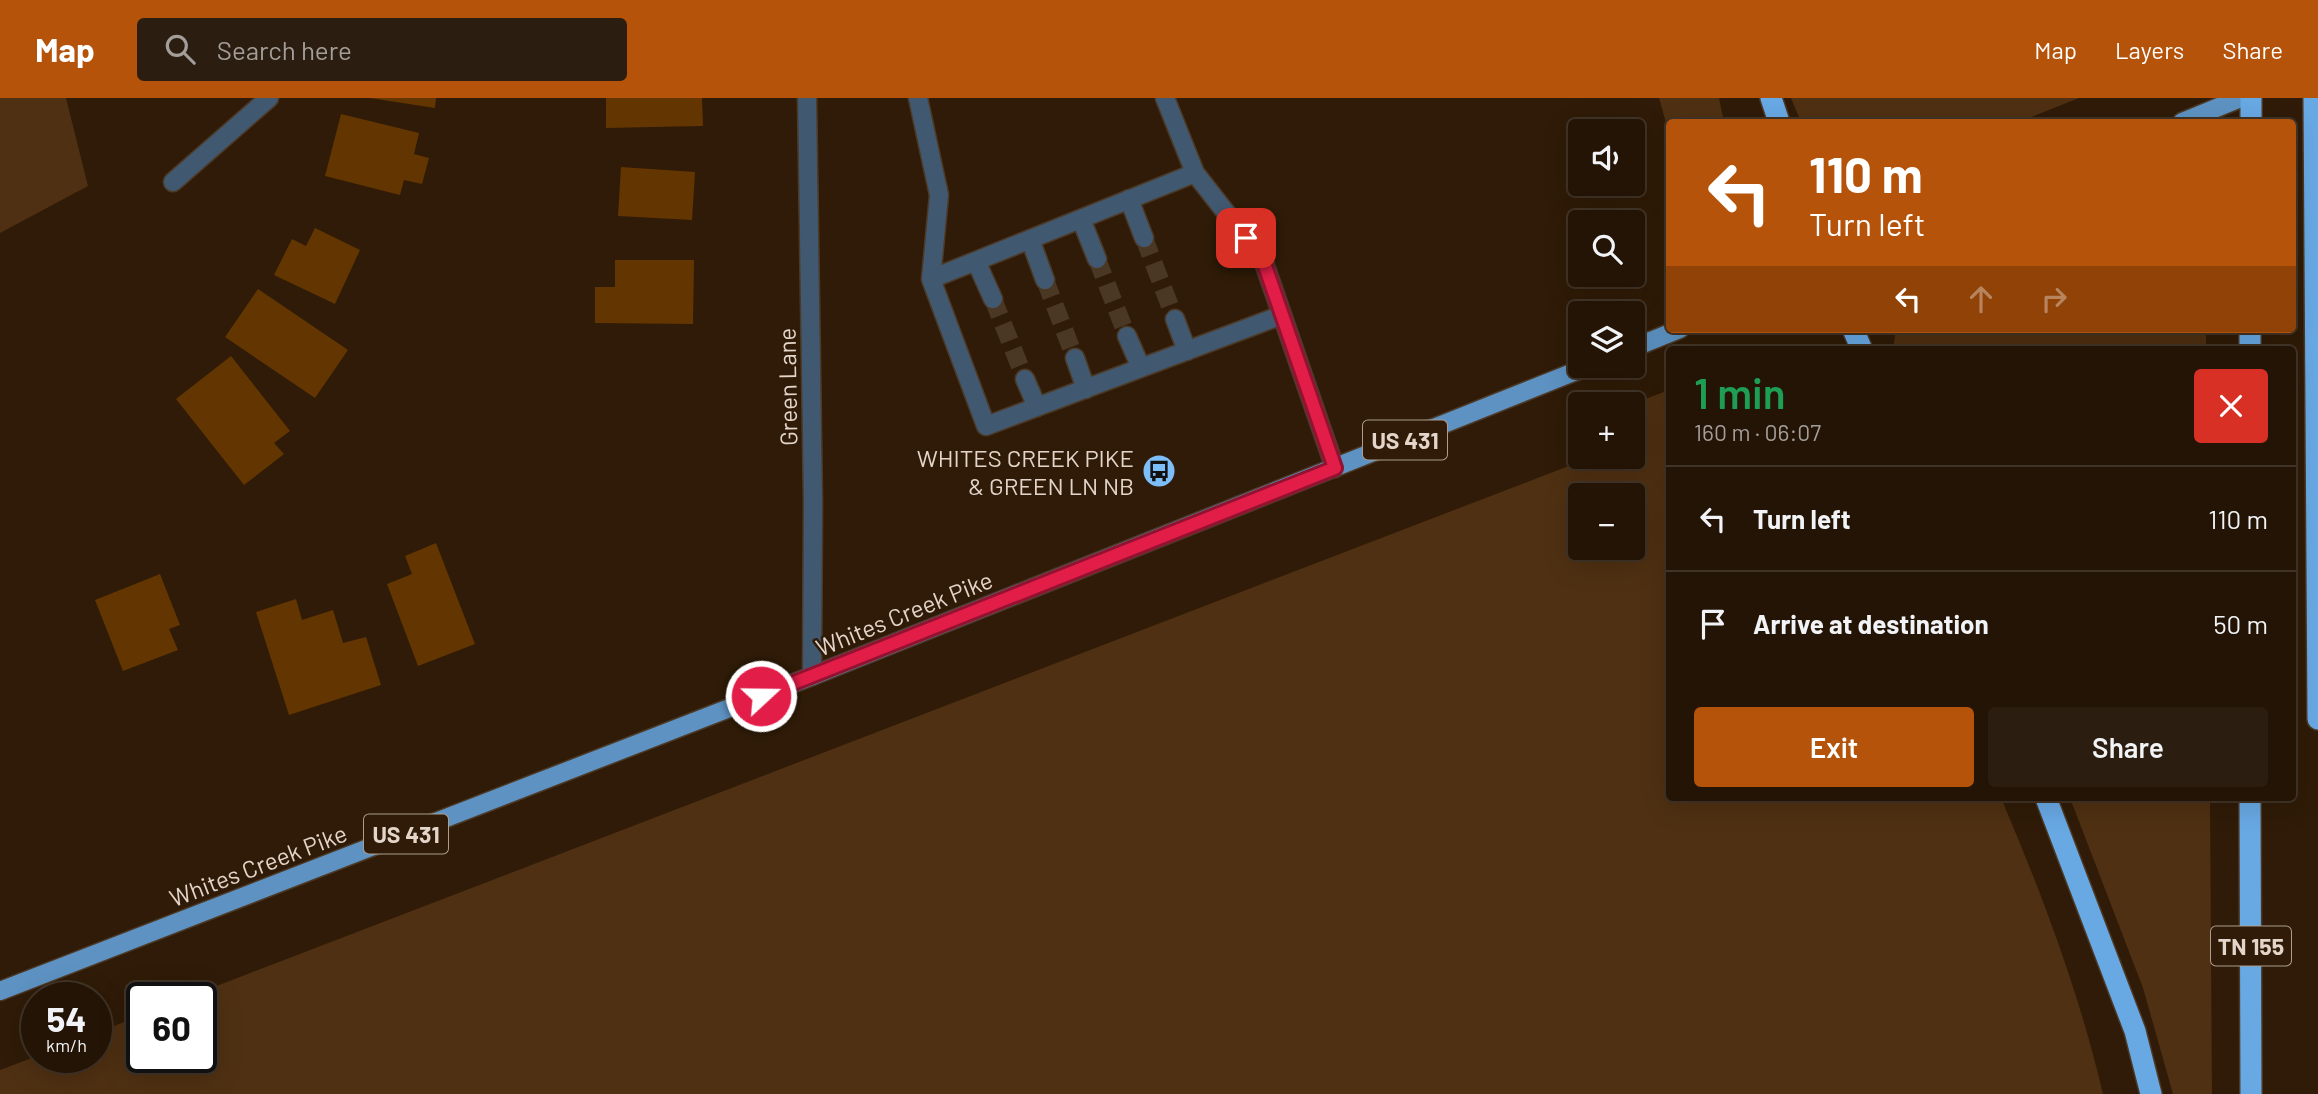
<!DOCTYPE html>
<meta charset="utf-8">
<style>
body{margin:0;font-family:Barlow,sans-serif;background:#2b1d0f;color:#f1f3f6;height:100vh;display:flex;flex-direction:column;font-size:26px;white-space:nowrap}
*{box-sizing:border-box;margin:0}
p{font-size:23px;color:#a39e9a}
.icon{flex:none;width:38px;height:38px;fill:none;stroke:currentColor;stroke-width:2;stroke-linecap:round;stroke-linejoin:round}
.map{position:relative;flex:1;overflow:hidden}
.panel{position:absolute;left:1666px;top:248px;width:630px;height:455px;display:flex;flex-direction:column;background:#231405;border-radius:7px;box-shadow:0 7px 28px #0002,0 0 0 2px #403327}
.panel>*{flex:none}
.top-card{position:absolute;left:1666px;top:21px;width:630px;height:214px;border-radius:7px;box-shadow:0 7px 28px #0002,0 0 0 2px #403327;background:#b45309;color:#fff;overflow:hidden}
.fabs{position:absolute;left:1568px;top:21px;display:grid;gap:14px}
.fabs a{display:grid;place-items:center;width:77px;height:77px;border-radius:7px;background:#231405;box-shadow:0 7px 28px #0002,0 0 0 2px #403327;font-size:35px}
.speed{position:absolute;left:21px;top:884px;display:flex;gap:14px;font-size:35px;font-weight:700;text-align:center}
.speed>*{display:grid;place-content:center;width:91px;height:91px;border-radius:50%;background:#231405;box-shadow:0 7px 28px #0002,0 0 0 2px #403327;line-height:1}
.speed small{font-size:18px;font-weight:400}
.speed .limit{border:4px solid #111;border-radius:10px;background:#fff;color:#111}
.pin{position:absolute;display:grid;place-items:center;width:60px;height:60px;color:#fff;margin:-30px;border-radius:14px;box-shadow:0 4px 10px #0006}
.me{position:absolute;width:77px;margin:-38px;rotate:69deg;stroke-linejoin:round;filter:drop-shadow(0 0 5px #0008)}
.turn{display:flex;align-items:center;gap:24px;height:147px;padding:0 28px;font-size:32px}
.turn .icon{width:91px;height:91px;stroke-width:2.5}
.turn b{display:block;font-size:49px;line-height:60px}
.lanes{display:flex;align-items:center;height:66px;padding:0 28px;background:#0003;justify-content:center;gap:35px;direction:ltr}
.lanes .off{opacity:.35}
.round{display:grid;place-items:center;flex:none;width:74px;height:74px;border-radius:7px;background:#2b1d0f}
.head{display:flex;align-items:center;justify-content:space-between;height:119px;padding:0 28px}
h1{font-size:42px;font-weight:600;line-height:52px;color:#1e9e55}
.action{display:flex;gap:14px;margin-top:auto;padding:14px 28px}
.action a{flex:1;height:80px;border-radius:7px;background:#b45309;color:#fff;font-size:28px;font-weight:600;line-height:80px;text-align:center}
.action a+a{background:#2b1d0f;color:#f1f3f6}
ul{padding:0;list-style:none}
li{display:flex;align-items:center;gap:21px;height:105px;padding:0 28px;border-top:2px solid #403327}
li div{flex:1}
li b{display:block;font-size:26px}
li em{font-style:normal}
header{display:flex;align-items:center;gap:42px;box-sizing:border-box;height:98px;padding:0 35px;background:#b45309;color:#fff}
header strong{font-size:33px}
nav{display:flex;gap:38px;margin-inline-start:auto;font-size:24px}
.search{width:490px;height:63px;background:#2b1d0f;display:flex;align-items:center;gap:18px;box-sizing:border-box;padding:0 24px;border-radius:7px;color:#a39e9a;font-size:26px}
.map>svg:first-child{display:block}
.green{fill:#4f3012;fill-rule:evenodd}
.building{fill:#633601}
.lines{fill:none;stroke-linecap:round;stroke-linejoin:round}
.minor-tunnel{stroke:#4a3724;stroke-width:18;stroke-dasharray:18 9;stroke-linecap:butt}
.minor-casing{stroke:#4c3926;stroke-width:21}
.major-casing{stroke:#4c3926;stroke-width:21}
.highway-casing{stroke:#4c3926;stroke-width:24}
.minor{stroke:#405971;stroke-width:18}
.major{stroke:#5d92c2;stroke-width:18}
.highway{stroke:#68a8e3;stroke-width:21}
.route-casing{stroke:#92132f;stroke-width:18}
.route{stroke:#e11d48;stroke-width:12}
.labels{text-anchor:middle;dominant-baseline:central;stroke-width:5;stroke-linejoin:round;paint-order:stroke}
.shield{fill:#2f1b07;stroke:#ad9d8f;stroke-width:2}
.shield-label{font-size:23px;font-weight:bold;fill:#e3d5c9}
.street-label{font-size:24px;fill:#e3d5c9;stroke:#2f1b07}
.poi-label{font-size:24px;fill:#e3d5c9;stroke:#2f1b07;text-anchor:end}
</style>
<header>
<strong>Map</strong>
<div class="search"><svg class="icon" aria-label="search" viewBox="0 0 24 24"><circle cx="10" cy="10" r="6"/><path d="M15 15l6 6"/></svg>Search here</div>
<nav><a>Map</a><a>Layers</a><a>Share</a></nav>
</header>
<div class="map">
<svg width="2318" height="996" viewBox="0 0 2318 996">
<rect width="100%" height="100%" fill="#2f1b07"/>
<path class="green" d="M0,0H66L88,88L0,135Z
M1659,0H1719L1724,24H1670L1669,35Z
M1791,0H2079L2019,24H1801Z
M1896,231H2206V252H1893Z
M1669,292L1670,700H2001C2042,796 2079,894 2103,996H0V972L37,958L96,959V935L142,917V959H201V900L188,899L1592,359H1633L1632,306ZM1633,397V450H1580V397Z
M2070,700H2210L2212,996H2173L2143,890Z"/>
<path class="building" d="M370,0H436L435,10Z
M606,0H702L703,28L606,30Z
M341,16L419,35L414,56L429,60L422,86L404,82L400,97L325,78Z
M621,69L695,74L692,122L618,118Z
M315,130L360,152L335,206L274,177L292,141L306,148Z
M615,162H694L693,226L595,225V189H615Z
M258,191L348,252L315,300L225,239Z
M231,258L290,333L274,345L284,356L244,387L176,301Z
M436,445L475,546L418,568L387,486L412,476L405,458Z
M160,476L180,527L169,531L178,552L123,573L95,502Z
M296,501L302,522L333,512L343,545L366,539L381,587L289,617L256,514Z"/>
<g class="lines">
<path class="minor-tunnel" d="M1144,140L1175,221
M1097,161L1127,238
M1045,182L1075,260
M993,201L1025,281"/>
<defs>
<path id="minor" d="M807,0L813,404L812,578
M918,0L939,97L931,181
M1165,0L1195,75L1263,162L1335,370
M1195,75L931,181L986,328L1282,217
M173,84L269,0
M1129,101L1144,140
M1081,121L1097,161
M1030,141L1045,182
M976,163L993,201
M1175,221L1187,253
M1127,238L1141,270
M1075,260L1086,291
M1025,281L1037,309"/>
<path id="major" d="M2182,24L2241,0
M1633,250L1680,231
M0,893L812,578L1589,268"/>
<path id="highway" d="M1771,0L1779,24
M2314,0L2318,621
M2251,24V0
M1853,231L1862,252
M2250,231V252
M2046,700L2135,933L2151,996
M2250,700L2251,996"/>
</defs>
<use href="#minor" class="minor-casing"/>
<use href="#major" class="major-casing"/>
<use href="#highway" class="highway-casing"/>
<use href="#minor" class="minor"/>
<use href="#major" class="major"/>
<use href="#highway" class="highway"/>
</g>
<g class="lines">
<defs>
<path id="route" d="M761,598L1335,370L1263,162L1246,140"/>
</defs>
<use href="#route" class="route-casing"/>
<use href="#route" class="route"/>
</g>
<defs>
<symbol id="bus-disc" viewBox="-11 -11 22 22"><circle r="9.5" fill="#7dbef9" stroke="#2f1b07"/><path d="M-5-6H5V4H4V6H2V4H-2V6H-4V4H-5ZM-3.5-4V0h7V-4ZM-3.5 1.2v1.5H-2V1.2ZM2 1.2v1.5H3.5V1.2Z" fill="#111"/></symbol>
</defs>
<g fill-rule="evenodd">
<use href="#bus-disc" x="1140" y="354" width="38" height="38"/>
</g>
<g class="labels">
<g class="shield">
<rect x="1363" y="322.5" width="84" height="39" rx="5"/>
<rect x="364" y="716.5" width="84" height="39" rx="5"/>
<rect x="2211" y="828.5" width="80" height="39" rx="5"/>
</g>
<g class="shield-label">
<text x="1405" y="342">US 431</text>
<text x="406" y="736">US 431</text>
<text x="2251" y="848">TN 155</text>
</g>
<g class="street-label">
<text transform="translate(787 289) rotate(-91)">Green Lane</text>
<text transform="translate(904 515) rotate(-22)">Whites Creek Pike</text>
<text transform="translate(258 767) rotate(-21)">Whites Creek Pike</text>
</g>
<g class="poi-label">
<text x="1134" y="359">WHITES CREEK PIKE<tspan x="1134" dy="28">&amp; GREEN LN NB</tspan></text>
</g>
</g>
</svg>
<div class="fabs">
<a><svg class="icon" aria-label="sound" viewBox="0 0 24 24"><path d="M4 9h4l5-4v14l-5-4H4zM17 9q2 3 0 6"/></svg></a>
<a><svg class="icon" aria-label="search" viewBox="0 0 24 24"><circle cx="10" cy="10" r="6"/><path d="M15 15l6 6"/></svg></a>
<a><svg class="icon" aria-label="layers" viewBox="0 0 24 24"><path d="M12 4l9 5-9 5-9-5zM3 14l9 5 9-5"/></svg></a>
<a>+</a>
<a>−</a>
</div>
<div class="speed"><div>54<small>km/h</small></div><div class="limit">60</div></div>
<div class="pin" style="left:1246px;top:140px;background:#d93025"><svg class="icon" aria-label="arrive" viewBox="0 0 24 24"><path d="M6 21V4h12l-3 4 3 4H6"/></svg></div>
<svg class="me" style="left:761px;top:598px" viewBox="-20 -20 40 40"><circle r="17" fill="#e11d48" stroke="#fff" stroke-width="3"/><path d="M0-11L8 9 0 5-8 9z" fill="#fff"/></svg>
<div class="top-card">
<div class="turn"><svg class="icon" aria-label="left" viewBox="0 0 24 24"><path d="M17 20v-9H6M10 6l-5 5 5 5"/></svg><div><b>110 m</b>Turn left</div></div>
<div class="lanes"><svg class="icon" aria-label="left" viewBox="0 0 24 24"><path d="M17 20v-9H6M10 6l-5 5 5 5"/></svg><svg class="icon off" aria-label="ahead" viewBox="0 0 24 24"><path d="M12 20V5M6 11l6-6 6 6"/></svg><svg class="icon off" aria-label="right" viewBox="0 0 24 24"><path d="M7 20v-9h11M14 6l5 5-5 5"/></svg></div>
</div>
<section class="panel">
<div class="head"><div><h1>1 min</h1><p>160 m · 06:07</p></div><a class="round" style="background:#d93025;color:#fff"><svg class="icon" aria-label="close" viewBox="0 0 24 24"><path d="M6 6l12 12M18 6L6 18"/></svg></a></div>
<ul>
<li><svg class="icon" aria-label="left" viewBox="0 0 24 24"><path d="M17 20v-9H6M10 6l-5 5 5 5"/></svg><div><b>Turn left</b></div><em>110 m</em></li>
<li><svg class="icon" aria-label="arrive" viewBox="0 0 24 24"><path d="M6 21V4h12l-3 4 3 4H6"/></svg><div><b>Arrive at destination</b></div><em>50 m</em></li>
</ul>
<div class="action"><a>Exit</a><a>Share</a></div>
</section>
</div>
